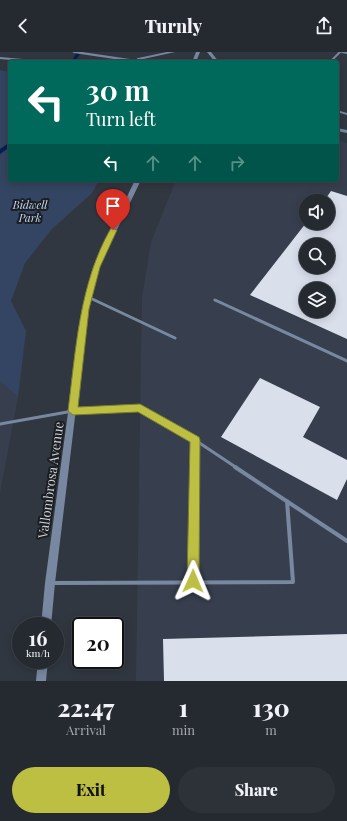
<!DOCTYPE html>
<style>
body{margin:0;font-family:"Playfair Display",serif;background:#2d3138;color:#f1f3f6;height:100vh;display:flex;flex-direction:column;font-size:15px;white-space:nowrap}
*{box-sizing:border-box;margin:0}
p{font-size:13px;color:#a3a6ab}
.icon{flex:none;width:22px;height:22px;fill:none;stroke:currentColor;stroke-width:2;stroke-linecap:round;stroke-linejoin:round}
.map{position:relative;height:629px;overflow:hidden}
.sheet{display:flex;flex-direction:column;background:#252930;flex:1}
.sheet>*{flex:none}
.guide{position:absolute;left:8px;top:8px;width:331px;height:122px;border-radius:4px;box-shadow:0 2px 10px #0003,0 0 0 1px #42454c;background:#00695c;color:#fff;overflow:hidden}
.fabs{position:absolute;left:299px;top:142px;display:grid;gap:8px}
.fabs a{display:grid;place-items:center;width:36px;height:36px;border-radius:50%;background:#252930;box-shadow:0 2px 10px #0003,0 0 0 1px #42454c;font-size:20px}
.speed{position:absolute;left:12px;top:565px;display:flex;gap:8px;font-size:20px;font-weight:700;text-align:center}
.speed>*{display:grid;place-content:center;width:52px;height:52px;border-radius:50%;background:#252930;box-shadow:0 2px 10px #0003,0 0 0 1px #42454c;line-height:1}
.speed small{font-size:10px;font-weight:400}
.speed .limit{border:2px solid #111;border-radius:6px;background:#fff;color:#111}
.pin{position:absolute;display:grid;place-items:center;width:34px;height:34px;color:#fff;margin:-41px -17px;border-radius:50% 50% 50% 0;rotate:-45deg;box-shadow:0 0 4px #0007}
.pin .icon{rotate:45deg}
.me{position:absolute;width:44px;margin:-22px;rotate:1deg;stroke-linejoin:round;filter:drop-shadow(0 0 3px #0008)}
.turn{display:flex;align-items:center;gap:14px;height:84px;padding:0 12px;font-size:18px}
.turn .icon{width:52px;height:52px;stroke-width:2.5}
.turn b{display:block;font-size:28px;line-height:34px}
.lanes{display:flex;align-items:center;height:38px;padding:0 12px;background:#0003;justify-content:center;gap:20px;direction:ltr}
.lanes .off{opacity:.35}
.eta{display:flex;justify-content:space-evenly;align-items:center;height:68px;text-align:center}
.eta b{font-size:24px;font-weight:800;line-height:28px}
.primary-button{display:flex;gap:8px;margin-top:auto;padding:8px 12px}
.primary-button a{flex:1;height:46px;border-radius:24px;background:#bdbf43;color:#111;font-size:16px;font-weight:800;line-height:46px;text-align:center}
.primary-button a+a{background:#2d3138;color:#f1f3f6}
header{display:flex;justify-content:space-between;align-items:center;height:52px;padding:0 12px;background:#252930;font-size:18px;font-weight:800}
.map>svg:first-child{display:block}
.built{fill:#373f4e;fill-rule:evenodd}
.green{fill:#334562}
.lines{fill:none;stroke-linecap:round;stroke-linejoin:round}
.stream{fill:#05204e;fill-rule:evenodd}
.building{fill:#d9e0ec;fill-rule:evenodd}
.service-far2{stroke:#7988a1;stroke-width:2}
.service-far1{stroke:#7988a1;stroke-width:3}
.service{stroke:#7988a1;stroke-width:4}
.tertiary{fill:#7988a1;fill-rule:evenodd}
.route{fill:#bdbf43;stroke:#7b7c2c}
.labels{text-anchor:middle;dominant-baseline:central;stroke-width:4;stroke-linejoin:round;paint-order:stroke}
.far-park-label{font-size:11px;font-style:italic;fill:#c6d9f9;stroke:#1b1e22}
.street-label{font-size:13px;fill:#ced1d7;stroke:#1b1e22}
</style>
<header><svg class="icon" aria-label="back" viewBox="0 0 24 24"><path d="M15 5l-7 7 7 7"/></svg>Turnly<svg class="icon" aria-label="share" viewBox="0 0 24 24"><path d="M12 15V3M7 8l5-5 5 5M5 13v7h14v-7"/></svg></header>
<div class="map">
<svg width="347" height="629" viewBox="0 0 347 629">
<rect width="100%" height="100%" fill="#313740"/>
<path class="built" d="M337,88L347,91V629H136L142,246L151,190L176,128H337ZM306,149H328V171H306ZM306,193H328V215H306ZM306,237H328V259H306Z
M0,329L18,345L0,441Z"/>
<path class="green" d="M0,18L10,20V128H99L92,141L51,178L25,211L11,249L26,279L18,345L0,329Z"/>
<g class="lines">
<path class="stream" d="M77,0H81L75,10H71Z
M10,90V95L0,102V97Z"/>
</g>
<path class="building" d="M331,139L347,144V287L250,243L306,171H328V149H324ZM306,193H328V215H306ZM306,237H328V259H306Z
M260,326L320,355L303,385L347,408V427L337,448L221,385Z
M347,582V629H164L163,587Z"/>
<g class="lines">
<path class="service-far2" d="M342,0L347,1
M330,10L340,0"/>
<path class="service-far1" d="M88,245L175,286
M215,248L347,309
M0,372L73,359L140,356L195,388L237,416
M195,416V388"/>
<path class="service" d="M235,415L347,489
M193,529L195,415
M51,531L293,530L287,449"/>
<path class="tertiary" d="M72,0H82L137,8V6H138L167,0H175L139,8L145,10H134L74,1Z
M196,0H200L196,10H192Z
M207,0H211L219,10H215Z
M0,5L47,9L49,10H32L0,7Z
M337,58L347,61V63L337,60Z
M337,76L347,78V81L337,79Z
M135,128H141L99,215L88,257L55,531L51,574H41L45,531L82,257L93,215Z
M38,608H48L46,629H36Z"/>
</g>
<path class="route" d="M111,176L117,178L100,215L89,257L78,355L140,352L199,385L200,388L199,529L197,533L193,535L189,533L187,529L190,390L138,360L73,363L68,359C76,297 79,232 111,176Z"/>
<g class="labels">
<g class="far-park-label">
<text x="30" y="152">Bidwell<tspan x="30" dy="13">Park</tspan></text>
</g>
<g class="street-label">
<text transform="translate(50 428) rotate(-82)">Vallombrosa Avenue</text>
</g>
</g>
</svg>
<div class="fabs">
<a><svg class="icon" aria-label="sound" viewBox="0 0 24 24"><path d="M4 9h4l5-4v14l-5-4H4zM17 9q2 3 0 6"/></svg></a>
<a><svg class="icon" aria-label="search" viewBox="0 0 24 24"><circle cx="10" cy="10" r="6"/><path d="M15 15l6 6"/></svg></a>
<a><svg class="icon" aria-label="layers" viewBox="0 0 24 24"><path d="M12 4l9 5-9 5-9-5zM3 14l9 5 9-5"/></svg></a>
</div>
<div class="speed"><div>16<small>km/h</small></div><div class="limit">20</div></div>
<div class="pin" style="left:113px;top:178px;background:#d93025"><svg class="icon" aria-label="arrive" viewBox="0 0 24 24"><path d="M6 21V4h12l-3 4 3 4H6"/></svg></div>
<svg class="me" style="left:193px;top:529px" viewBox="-20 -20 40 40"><path d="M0-17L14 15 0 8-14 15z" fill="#bdbf43" stroke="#fff" stroke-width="4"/></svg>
<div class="guide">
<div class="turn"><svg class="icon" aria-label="left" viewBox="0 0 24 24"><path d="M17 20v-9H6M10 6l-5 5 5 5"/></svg><div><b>30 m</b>Turn left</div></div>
<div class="lanes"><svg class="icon" aria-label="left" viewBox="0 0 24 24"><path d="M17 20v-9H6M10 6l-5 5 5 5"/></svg><svg class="icon off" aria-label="ahead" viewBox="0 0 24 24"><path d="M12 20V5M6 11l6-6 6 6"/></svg><svg class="icon off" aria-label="ahead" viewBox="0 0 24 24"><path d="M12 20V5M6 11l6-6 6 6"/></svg><svg class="icon off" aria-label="right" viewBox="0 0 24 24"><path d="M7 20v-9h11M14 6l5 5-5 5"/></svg></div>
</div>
</div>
<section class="sheet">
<div class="eta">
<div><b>22:47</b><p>Arrival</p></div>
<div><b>1</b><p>min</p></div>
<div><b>130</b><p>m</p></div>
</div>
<div class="primary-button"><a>Exit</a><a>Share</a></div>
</section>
